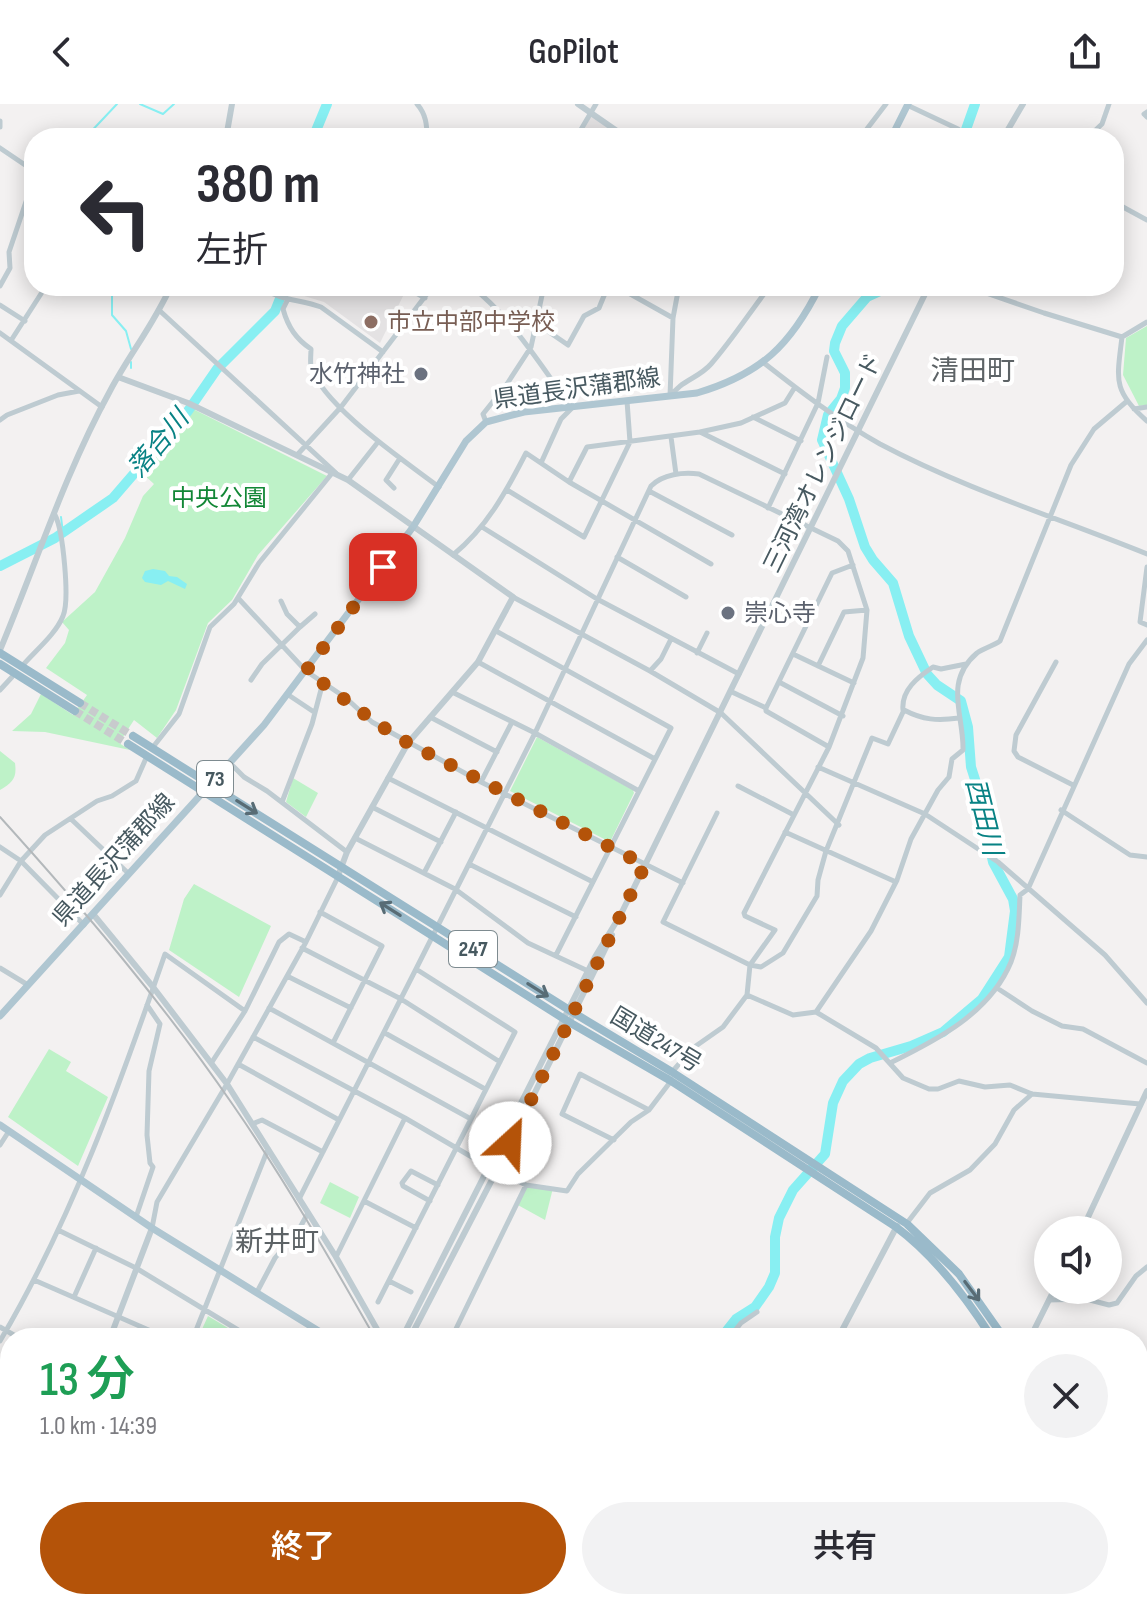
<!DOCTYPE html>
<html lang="ja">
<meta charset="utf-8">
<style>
body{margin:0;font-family:"Sofia Sans Condensed","Noto Sans JP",sans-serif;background:#f2f2f3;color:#2b2b33;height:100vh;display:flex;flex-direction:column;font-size:30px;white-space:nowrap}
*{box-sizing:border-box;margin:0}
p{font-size:26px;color:#7c7c81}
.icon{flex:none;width:44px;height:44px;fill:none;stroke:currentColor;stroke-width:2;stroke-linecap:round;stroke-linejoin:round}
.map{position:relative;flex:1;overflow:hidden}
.panel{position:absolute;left:0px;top:1224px;width:1148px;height:282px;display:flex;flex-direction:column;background:#fff;border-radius:32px 32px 0 0;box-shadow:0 4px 20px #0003}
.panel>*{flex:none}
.banner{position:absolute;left:24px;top:24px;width:1100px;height:168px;border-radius:32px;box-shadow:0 4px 20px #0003;background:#fff;color:#2b2b33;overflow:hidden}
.tools{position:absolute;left:1034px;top:1112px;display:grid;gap:16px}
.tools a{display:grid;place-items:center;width:88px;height:88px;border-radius:50%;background:#fff;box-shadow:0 4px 20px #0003;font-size:40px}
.pin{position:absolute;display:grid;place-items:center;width:68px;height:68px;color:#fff;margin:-34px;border-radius:16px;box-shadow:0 4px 12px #0006}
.me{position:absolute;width:88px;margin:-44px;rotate:25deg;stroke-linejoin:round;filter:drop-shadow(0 0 6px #0008)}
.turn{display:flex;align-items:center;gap:28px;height:168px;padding:0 40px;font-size:36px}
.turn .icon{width:104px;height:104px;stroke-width:2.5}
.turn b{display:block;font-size:56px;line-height:68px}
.round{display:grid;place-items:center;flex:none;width:84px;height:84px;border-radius:42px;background:#f2f2f3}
.head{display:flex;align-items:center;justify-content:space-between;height:136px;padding:0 40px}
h1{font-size:48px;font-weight:600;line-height:60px;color:#1e9e55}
.cta{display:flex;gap:16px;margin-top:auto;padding:16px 40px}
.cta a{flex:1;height:92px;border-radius:48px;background:#b45309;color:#fff;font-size:32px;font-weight:600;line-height:92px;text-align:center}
.cta a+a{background:#f2f2f3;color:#2b2b33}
header{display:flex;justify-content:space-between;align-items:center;height:104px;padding:0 40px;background:#fff;font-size:36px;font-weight:600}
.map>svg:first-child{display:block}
.education{fill:#e4e2e3}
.green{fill:#bef2c8}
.water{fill:#88eff2}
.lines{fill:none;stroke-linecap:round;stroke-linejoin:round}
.stream{stroke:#88eff2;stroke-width:2}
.river{stroke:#88eff2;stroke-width:10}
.trunk-tunnel{stroke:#c8cbcd;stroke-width:8;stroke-dasharray:8 4;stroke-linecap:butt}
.minor{stroke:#becbd1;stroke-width:5}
.tertiary{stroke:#becbd1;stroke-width:6}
.secondary{stroke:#becdd5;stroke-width:7}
.primary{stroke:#afc6d1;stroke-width:7}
.trunk{stroke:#9abaca;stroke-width:8}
.rail{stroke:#b3b8bb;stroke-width:2}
.oneway{stroke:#586c75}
.route{stroke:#b45309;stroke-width:14;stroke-dasharray:0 25.2}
.education-dot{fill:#8d6e63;stroke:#fff;stroke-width:3}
.worship-dot{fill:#6b7280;stroke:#fff;stroke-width:3}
.labels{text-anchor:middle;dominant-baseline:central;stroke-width:8;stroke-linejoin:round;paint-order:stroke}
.shield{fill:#fff;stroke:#7e8b90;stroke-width:2}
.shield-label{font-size:22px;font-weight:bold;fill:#475960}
.education-label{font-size:24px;fill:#785e54;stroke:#fff;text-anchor:start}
.worship-label{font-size:24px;fill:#5b616d;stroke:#fff;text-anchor:end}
.street-label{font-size:24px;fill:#475960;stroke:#fff}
.park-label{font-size:24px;fill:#128736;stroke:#fff}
.water-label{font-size:26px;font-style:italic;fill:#088284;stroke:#fff}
.quarter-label{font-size:28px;fill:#5d6366;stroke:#fff}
</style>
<header><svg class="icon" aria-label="back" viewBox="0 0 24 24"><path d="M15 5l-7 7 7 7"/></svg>GoPilot<svg class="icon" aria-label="share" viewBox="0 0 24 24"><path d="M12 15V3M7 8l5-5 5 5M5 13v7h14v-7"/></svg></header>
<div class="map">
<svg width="1147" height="1505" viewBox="0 0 1147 1505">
<rect width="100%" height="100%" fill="#f3f1f1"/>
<path class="education" d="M590,8L627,34H576Z
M292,182H400L406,186L380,239L324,198L291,188Z"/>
<path class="green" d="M1147,222V301L1139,302L1123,271L1126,234Z
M193,305L327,372L258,451L232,496L208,519L176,606L157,634L134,616L119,639L130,646L45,628L12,627L31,610L41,590L73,611L87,591L46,564L65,539L69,526L62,518L95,488L125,434L143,392L154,380L141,368V362Z
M537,633L633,686L634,689L610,738L510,687Z
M0,647L15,659C17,674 13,678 0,686Z
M293,674L318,689L306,713L286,698Z
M194,780L271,822L239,893L169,846L184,795Z
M49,945L71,958L66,967L108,993L78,1062L8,1013Z
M330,1078L359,1093L350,1114L320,1099Z
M526,1081L553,1084L545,1116L516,1100Z
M208,1212L243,1233V1234H198Z"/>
<path class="water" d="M153,465L165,467L169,472L177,473L187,480L185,485L168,477L161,481L145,478L142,474L145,467Z"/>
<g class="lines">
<path class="stream" d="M140,0L163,10L174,0
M85,34L117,0
M84,182L90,190L104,188L112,191V211L126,227L131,245
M131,264V258
M61,413L63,429"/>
<path class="river" d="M313,34L327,0
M963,34L975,0
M0,462L55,434L113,394L188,307L217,265L275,207L285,182
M721,1234L736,1215L755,1203L769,1183L775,1169V1133L779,1114L793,1086L825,1050L833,999L843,977L859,960L870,954L911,942L943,928L982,895L1009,853L1015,807L1013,795L993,758L990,745L992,728L971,663L968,623L961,597L937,581L927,570L909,532L893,479L873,456L865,443L849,395L822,336L828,311L841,295L845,284V269L834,247L835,239L842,222L867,193L891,182
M608,1505L648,1500L652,1496"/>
<path class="trunk-tunnel" d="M80,599L133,632
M75,607L128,640"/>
<path class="minor" d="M417,0C426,10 427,21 427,34
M907,1L958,25L971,34
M1147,8L1144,10L1147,13
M0,17V23
M576,34L596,0
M860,34L886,0
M1087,34L1102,20L1109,0
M0,44L34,67
M1114,94L1123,103L1147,116
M0,182L10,164L9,148L34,74
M259,182C280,197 299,195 321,203L383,248
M404,182L425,194
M471,182C514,216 540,261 572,304L561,315L541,359
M616,182L673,214
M966,182L1044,209L1122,233L1147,218
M287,197L283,205C288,223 296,235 311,245C311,250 310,258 311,263C324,303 405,357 439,383
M0,201L25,217
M160,207L336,369
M536,219L568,241L584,212L599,204L608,182
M0,229L102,303
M1122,233C1117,275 1112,287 1147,317
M12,235L46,182
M764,259C801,288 839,317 880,340C965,385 1058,414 1147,450
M670,292L673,214L679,182
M671,292C680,277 699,274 711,260C732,236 750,208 770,182
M1134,305L1147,303
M753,313L801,337
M0,316L7,311L58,291L79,287
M486,318L483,310L507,280L531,243L544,182
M671,333L676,370
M297,351L341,303L433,182
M785,370L700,328L741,319L785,299L795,283
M348,376L378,338
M569,378L587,343L700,328
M394,384L386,376L400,354
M507,386L584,433L630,338L627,297
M649,387L732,431
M768,404L818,299L827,253
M482,423L597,495L739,570
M453,451C487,423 506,388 526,349L569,378L711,460
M617,453L686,493
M1147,463L1140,518L1147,521
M513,493L650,567L721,609L839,721
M238,494L306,567L346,594L372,618L481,678L683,779
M281,497L287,510L300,523L315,510
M496,527L671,624L556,851
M697,549L707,529
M793,550L854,579
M478,558L655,655
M1056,558L1016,631L1014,647L1018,653L1073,681
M23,561C35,547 56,530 63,512C70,496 63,426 55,411
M818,562L844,508L867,506
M650,567L661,555L671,535
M251,576L262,560L300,523
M779,578L843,612
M0,586L12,573
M452,588L535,629L639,687
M732,588L766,604V607L829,643
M287,590L314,608
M766,604L832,469L853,461
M903,606C901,586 918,573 933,563L941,565L966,560
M430,613L497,648
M153,643L179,610L210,523L234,500L259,459L333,368
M230,659L244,673L267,687L347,748
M818,663L925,710L998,758L1105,851L1147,899
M388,674L593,778
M481,678L512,618
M738,682L794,711
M282,698L312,620L323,578
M372,703L441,738
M1061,706L1130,751L1147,753
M717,709L663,818L750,861L761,863L783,849L817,792L818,776L826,747L872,634L888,640L904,606C923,616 937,617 959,614
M71,715L129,770
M785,728L896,778
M355,734L455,785L528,839L588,867
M0,743L21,757L84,821
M469,760L576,813
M424,769L456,708
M0,791L21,757L45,731L97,697L112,692L136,677L147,652
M320,808L382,842L333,939
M302,844L401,895L500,958
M0,864L28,881
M287,872L351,904
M997,884L1032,907L1062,922L1083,925L1147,959
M269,904L471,1015L378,1198
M816,908L871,827L897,776L911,735L938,686L949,673L952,655L963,646C964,611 943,578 977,549C984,544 993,542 1000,537L1071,361L1094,325L1126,298
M385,929L485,985
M253,933L405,1014L489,1063L526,1081L567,1087L578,1070L631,1018L649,1006L671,977
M212,958L245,907L279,838L289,830L306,838
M890,959C937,936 990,909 1011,858C1019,838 1019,813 1020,791L1028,785L1129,560L1147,536
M238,960L339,1016
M672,968L693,944L723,923L747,891L793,911L816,908L876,944L903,974L929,985H938L959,977L985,983L1010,981L1032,990L1140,1000
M471,1015L515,928L416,865L535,629L651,382C663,370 683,368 699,370L838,437L848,447L867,506L863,554L829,643L744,809L745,812L775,826L750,861L747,891
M252,1020L262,1016L323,1048
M614,1036L562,1010L580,970L649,1006
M0,1041L9,1027
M299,1095L416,865
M364,1097L416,1124
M430,1097L403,1082L402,1079L411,1067L438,1081
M136,1113L153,1063L150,1059L147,1031L149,967L160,920L147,901
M907,1119L930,1089L970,1066L995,1040L1014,1006L1032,990
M152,1124L157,1098L227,980L306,838L338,773
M58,1126L136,1164L248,1232L247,1234
M336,1153L405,1014
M34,1176L167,1234
M389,1177L411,1188
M257,1188L275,1154L298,1127L308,1109
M74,1193L96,1144
M1049,1196L1086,1195L1109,1201L1117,1199L1136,1172L1147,1163
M0,1223L19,1234
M413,1228L425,1234
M452,1233L526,1081
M193,1234L268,1045
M729,1234L741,1219L757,1208
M0,1237C72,1115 119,983 165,850L245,907
M0,1287L10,1293
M1138,1338L1147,1335
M0,1382L10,1385
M1138,1407L1147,1396
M1138,1408L1147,1416
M0,1441L10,1447
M171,1496L181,1505
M358,1496L373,1505
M439,1496L454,1505
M503,1496L509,1505
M612,1496L614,1505
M1017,1496L1021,1505
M759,1502L793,1500L804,1505
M77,1505L83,1496
M127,1505L133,1496
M218,1505L223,1496
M339,1505L343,1496
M417,1505L422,1496
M582,1505L636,1496
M817,1505L829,1496
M925,1505H929
M959,1505L965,1496"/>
<path class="tertiary" d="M578,0L627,34
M226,34L232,0
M1003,34L1023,0
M118,273L188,299L348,376L513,493L478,558L408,639L347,748L338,772
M0,546C36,460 65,369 110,287C129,251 154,220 171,182
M93,810L153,883L227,980L336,1153L382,1234
M1082,1126L1147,987
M110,1234L152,1124
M402,1234L595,853L621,810L929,182
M410,1234L497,1066L612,831
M838,1234L897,1122
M1030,1234L1054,1186
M0,1333L10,1339
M0,1465L10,1446
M746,1496L763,1505
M688,1505L697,1496"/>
<path class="secondary" d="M275,1496L290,1505"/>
<path class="primary" d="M891,34L908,0
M0,912L264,621L413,423L466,337L486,318L524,308L697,289C761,270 791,241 820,182
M0,1021L152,1124L330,1234
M266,1505L271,1496
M276,1505L281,1496"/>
<path class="trunk" d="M0,549L80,599
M0,560L75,607
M133,632L574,909L672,968L907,1120L959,1170L1004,1234
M128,640L569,918L671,977L896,1123C935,1152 966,1193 992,1234
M1104,1496L1108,1505
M1116,1496L1119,1505"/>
<path class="rail" d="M0,713C83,805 163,899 233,1001C285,1076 330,1155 375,1234
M521,1496L526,1505"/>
</g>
<defs><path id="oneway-shaft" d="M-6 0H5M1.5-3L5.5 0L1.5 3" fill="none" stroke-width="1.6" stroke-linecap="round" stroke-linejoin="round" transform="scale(2)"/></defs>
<g class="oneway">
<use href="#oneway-shaft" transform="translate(247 703) rotate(32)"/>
<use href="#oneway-shaft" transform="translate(390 805) rotate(-148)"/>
<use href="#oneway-shaft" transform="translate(538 886) rotate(32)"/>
<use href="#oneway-shaft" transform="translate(972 1187) rotate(53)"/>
</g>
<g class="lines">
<path class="route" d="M383,463L306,567C340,591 372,618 408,639L645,761L510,1039"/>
</g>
<circle class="education-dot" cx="371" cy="218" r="8"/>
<g class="worship-dot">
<circle cx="421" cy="270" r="8"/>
<circle cx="728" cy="509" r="8"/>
</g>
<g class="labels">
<g class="shield">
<rect x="197" y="657" width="36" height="36" rx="6"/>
<rect x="449" y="827" width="48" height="36" rx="6"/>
</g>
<g class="shield-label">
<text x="215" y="675">73</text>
<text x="473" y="845">247</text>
</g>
<g class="education-label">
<text x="387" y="218">市立中部中学校</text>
</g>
<g class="worship-label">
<text x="405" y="270">水竹神社</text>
<text x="744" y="509" text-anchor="start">崇心寺</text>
</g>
<g class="street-label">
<text transform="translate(577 285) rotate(-8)">県道長沢蒲郡線</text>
<text transform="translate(823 359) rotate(-64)">三河湾オレンジロード</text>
<text transform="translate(114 756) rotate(-48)">県道長沢蒲郡線</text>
<text transform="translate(656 936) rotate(31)">国道247号</text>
</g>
<g class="park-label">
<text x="219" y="394">中央公園</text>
</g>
<g class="water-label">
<text transform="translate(159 340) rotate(-50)">落合川</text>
<text transform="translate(983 713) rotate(76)">西田川</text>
</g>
<g class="quarter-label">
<text x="973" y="267">清田町</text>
<text x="277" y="1138">新井町</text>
</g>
</g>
</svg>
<div class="tools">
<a><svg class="icon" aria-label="sound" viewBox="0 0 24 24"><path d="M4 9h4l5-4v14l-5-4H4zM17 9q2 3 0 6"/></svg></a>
</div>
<div class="pin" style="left:383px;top:463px;background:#d93025"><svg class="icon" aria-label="arrive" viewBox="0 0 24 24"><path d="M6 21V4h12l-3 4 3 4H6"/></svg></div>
<svg class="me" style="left:510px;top:1039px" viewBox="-20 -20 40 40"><circle r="19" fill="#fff"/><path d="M0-13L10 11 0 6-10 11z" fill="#b45309"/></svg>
<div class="banner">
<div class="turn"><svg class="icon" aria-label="left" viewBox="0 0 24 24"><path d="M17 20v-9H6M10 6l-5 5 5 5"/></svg><div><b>380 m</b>左折</div></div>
</div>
<section class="panel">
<div class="head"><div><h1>13 分</h1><p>1.0 km · 14:39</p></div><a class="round"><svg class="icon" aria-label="close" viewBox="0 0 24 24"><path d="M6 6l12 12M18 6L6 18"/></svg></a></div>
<div class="cta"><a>終了</a><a>共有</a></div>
</section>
</div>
